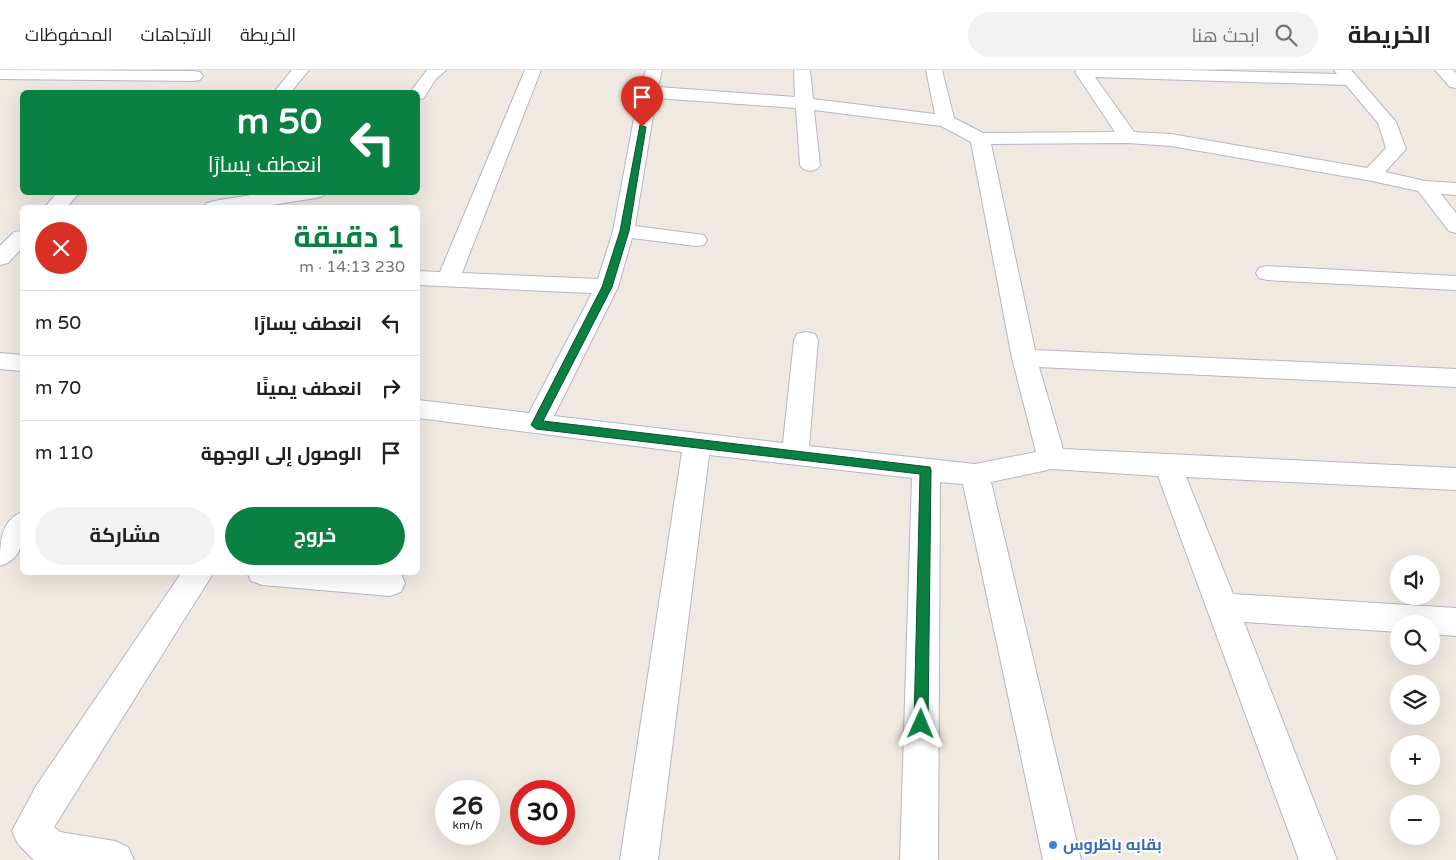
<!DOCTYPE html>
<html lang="ar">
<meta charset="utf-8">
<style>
body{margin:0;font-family:"Varela Round",Cairo,sans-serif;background:#f2f2f2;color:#202124;direction:rtl;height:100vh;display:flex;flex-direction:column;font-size:19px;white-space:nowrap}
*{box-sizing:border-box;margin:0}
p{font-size:16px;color:#757577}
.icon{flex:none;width:28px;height:28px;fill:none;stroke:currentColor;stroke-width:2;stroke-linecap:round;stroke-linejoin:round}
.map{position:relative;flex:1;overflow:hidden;direction:ltr}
.details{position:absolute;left:20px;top:135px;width:400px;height:370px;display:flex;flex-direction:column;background:#fff;border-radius:8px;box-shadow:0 5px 20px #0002;direction:rtl}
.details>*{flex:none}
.top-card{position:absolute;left:20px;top:20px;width:400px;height:105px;border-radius:8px;box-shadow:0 5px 20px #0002;direction:rtl;background:#0b8043;color:#fff;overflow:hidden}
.buttons{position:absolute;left:1390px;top:485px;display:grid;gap:10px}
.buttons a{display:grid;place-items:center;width:50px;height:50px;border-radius:50%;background:#fff;box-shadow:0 5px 20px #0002;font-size:25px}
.speed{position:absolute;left:435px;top:710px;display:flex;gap:10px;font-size:25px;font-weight:700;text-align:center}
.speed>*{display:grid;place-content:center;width:65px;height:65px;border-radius:50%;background:#fff;box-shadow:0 5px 20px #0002;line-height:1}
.speed small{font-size:12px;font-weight:400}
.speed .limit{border:8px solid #d22;background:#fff;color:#111}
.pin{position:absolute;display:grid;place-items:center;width:42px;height:42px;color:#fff;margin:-51px -21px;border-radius:50% 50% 50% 0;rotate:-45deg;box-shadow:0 0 5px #0007}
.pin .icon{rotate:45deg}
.me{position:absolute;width:55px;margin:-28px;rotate:1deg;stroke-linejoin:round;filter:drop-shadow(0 0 4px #0008)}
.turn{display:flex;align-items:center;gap:18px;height:105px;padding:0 15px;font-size:22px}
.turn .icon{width:65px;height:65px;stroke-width:2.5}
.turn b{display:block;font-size:35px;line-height:42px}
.round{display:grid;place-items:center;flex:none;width:52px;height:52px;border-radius:26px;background:#f2f2f2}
.overview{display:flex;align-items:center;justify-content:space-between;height:85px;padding:0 15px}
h1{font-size:30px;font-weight:700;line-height:38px;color:#0b8043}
.action{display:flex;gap:10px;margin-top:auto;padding:10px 15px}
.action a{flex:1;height:58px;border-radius:30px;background:#0b8043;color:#fff;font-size:20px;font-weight:700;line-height:58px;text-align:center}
.action a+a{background:#f2f2f2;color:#202124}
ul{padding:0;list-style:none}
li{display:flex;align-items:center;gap:15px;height:65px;padding:0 15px;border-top:1px solid #e0e0e0}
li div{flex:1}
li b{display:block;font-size:19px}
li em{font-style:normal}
header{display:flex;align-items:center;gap:30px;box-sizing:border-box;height:70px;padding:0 25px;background:#fff;border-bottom:1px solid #e0e0e0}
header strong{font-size:24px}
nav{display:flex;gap:28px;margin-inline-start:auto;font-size:18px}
.search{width:350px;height:45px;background:#f2f2f2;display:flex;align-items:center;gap:12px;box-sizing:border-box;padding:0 18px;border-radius:28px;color:#757577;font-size:19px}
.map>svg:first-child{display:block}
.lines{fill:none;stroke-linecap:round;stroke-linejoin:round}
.minor-casing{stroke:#b4b7c1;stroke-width:2}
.minor{fill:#fff;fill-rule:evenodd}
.route{fill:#0b8043;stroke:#07532c}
.shop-dot{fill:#3f7fe0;stroke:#fff;stroke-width:2}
.labels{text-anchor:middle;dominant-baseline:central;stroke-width:4.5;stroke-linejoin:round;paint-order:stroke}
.near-shop-label{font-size:16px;font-weight:bold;fill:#366cbe;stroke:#fff;text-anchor:start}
</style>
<header>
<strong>الخريطة</strong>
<div class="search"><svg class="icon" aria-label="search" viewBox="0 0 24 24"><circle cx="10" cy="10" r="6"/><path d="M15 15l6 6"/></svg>ابحث هنا</div>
<nav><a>الخريطة</a><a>الاتجاهات</a><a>المحفوظات</a></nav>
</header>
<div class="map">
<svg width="1456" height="790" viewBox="0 0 1456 790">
<rect width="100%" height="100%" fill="#efe9e1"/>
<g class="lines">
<defs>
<path id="minor" d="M0,0L194,1L200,2L203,6L200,10L194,11L0,9Z
M292,0H309L291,22H274Z
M427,0H446L435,10L424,28L418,29V22H410Z
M525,0H541L462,203L598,209L613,161L639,22L646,0H662L658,17L795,27L794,0H810L813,29L935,44L926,0H942L954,48L983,63L1115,62L1075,2L1076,0H1187L1337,4L1334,0H1351L1396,52L1406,79L1385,102L1425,111L1456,113V125L1441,124L1456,143V163L1449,161L1418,121L1372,111L1171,76L1128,73L991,74L1035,280L1456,299V317L1039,297L1063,379L1456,398V420L1186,407L1233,524L1456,538V566L1431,564V554H1399V562L1244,552L1337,790H1299L1158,406L1052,399L991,412L1081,790H1043L963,414L940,412L938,790H900L912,408L709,385L658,790H620L682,382L418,348V330L529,343L592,223L418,215V201L440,202ZM1095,7L1346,15L1378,53L1386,78L1367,98L1171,64L1134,62ZM656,28L796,38L800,95L803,99L810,101L817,99L820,95L814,40L941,56L971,72L1012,288L1036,382L975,394L809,376L818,270L815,264L806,262L797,264L794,270L783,373L554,346L618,217L632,168L696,176L704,175L707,170L704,165L696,164L635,156Z
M1435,0H1453L1456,3V18L1450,17Z
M58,122H80L66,138H44Z
M271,122H326L323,126L316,128L252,138L204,137L207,133L214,131Z
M22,161V178L8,193L0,195V176L14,162Z
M1267,196L1456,206V220L1267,210L1259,208L1256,203L1259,198Z
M0,283L22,285V301L0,299Z
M22,442C25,465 25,488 0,496C0,473 0,451 22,442Z
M182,502H214L54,757L60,762L115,771L128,777L134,790H34L18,774L12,761L36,716Z
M247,502H397L401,504L405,513L401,522L390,526L262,515L251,511Z"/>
</defs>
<use href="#minor" class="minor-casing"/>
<use href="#minor" class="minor"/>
</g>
<path class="route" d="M640,55L646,57L629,161L612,217L543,351L930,397L931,400L928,654L926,658L921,660L916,658L914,654L920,404L536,359L531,355L602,217L620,161Z"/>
<circle class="shop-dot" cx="1053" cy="775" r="5"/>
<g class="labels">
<g class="near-shop-label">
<text x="1063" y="775">بقابه باظروس</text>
</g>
</g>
</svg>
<div class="buttons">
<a><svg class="icon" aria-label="sound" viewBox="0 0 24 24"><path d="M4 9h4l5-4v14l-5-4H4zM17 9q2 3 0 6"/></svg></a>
<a><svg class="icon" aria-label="search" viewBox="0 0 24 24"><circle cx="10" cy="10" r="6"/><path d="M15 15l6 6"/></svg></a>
<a><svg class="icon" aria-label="layers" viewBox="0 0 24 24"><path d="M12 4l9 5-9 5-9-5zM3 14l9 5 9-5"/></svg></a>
<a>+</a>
<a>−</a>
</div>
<div class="speed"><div>26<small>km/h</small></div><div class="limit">30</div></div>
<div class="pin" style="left:642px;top:57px;background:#d93025"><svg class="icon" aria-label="arrive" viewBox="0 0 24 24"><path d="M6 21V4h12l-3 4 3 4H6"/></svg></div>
<svg class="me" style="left:921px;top:654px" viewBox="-20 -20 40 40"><path d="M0-17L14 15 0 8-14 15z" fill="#0b8043" stroke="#fff" stroke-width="4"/></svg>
<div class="top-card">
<div class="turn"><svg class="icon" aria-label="left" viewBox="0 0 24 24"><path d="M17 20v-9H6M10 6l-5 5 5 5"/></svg><div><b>50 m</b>انعطف يسارًا</div></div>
</div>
<section class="details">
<div class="overview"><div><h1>1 دقيقة</h1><p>230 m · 14:13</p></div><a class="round" style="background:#d93025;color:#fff"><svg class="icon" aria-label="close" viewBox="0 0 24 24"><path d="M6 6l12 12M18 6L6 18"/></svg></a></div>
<ul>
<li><svg class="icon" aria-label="left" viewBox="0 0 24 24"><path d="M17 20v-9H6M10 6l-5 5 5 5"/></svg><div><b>انعطف يسارًا</b></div><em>50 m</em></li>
<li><svg class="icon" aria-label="right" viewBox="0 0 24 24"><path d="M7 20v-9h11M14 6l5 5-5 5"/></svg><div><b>انعطف يمينًا</b></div><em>70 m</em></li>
<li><svg class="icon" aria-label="arrive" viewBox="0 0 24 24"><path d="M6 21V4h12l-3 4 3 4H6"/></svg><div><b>الوصول إلى الوجهة</b></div><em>110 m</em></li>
</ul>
<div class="action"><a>خروج</a><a>مشاركة</a></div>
</section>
</div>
